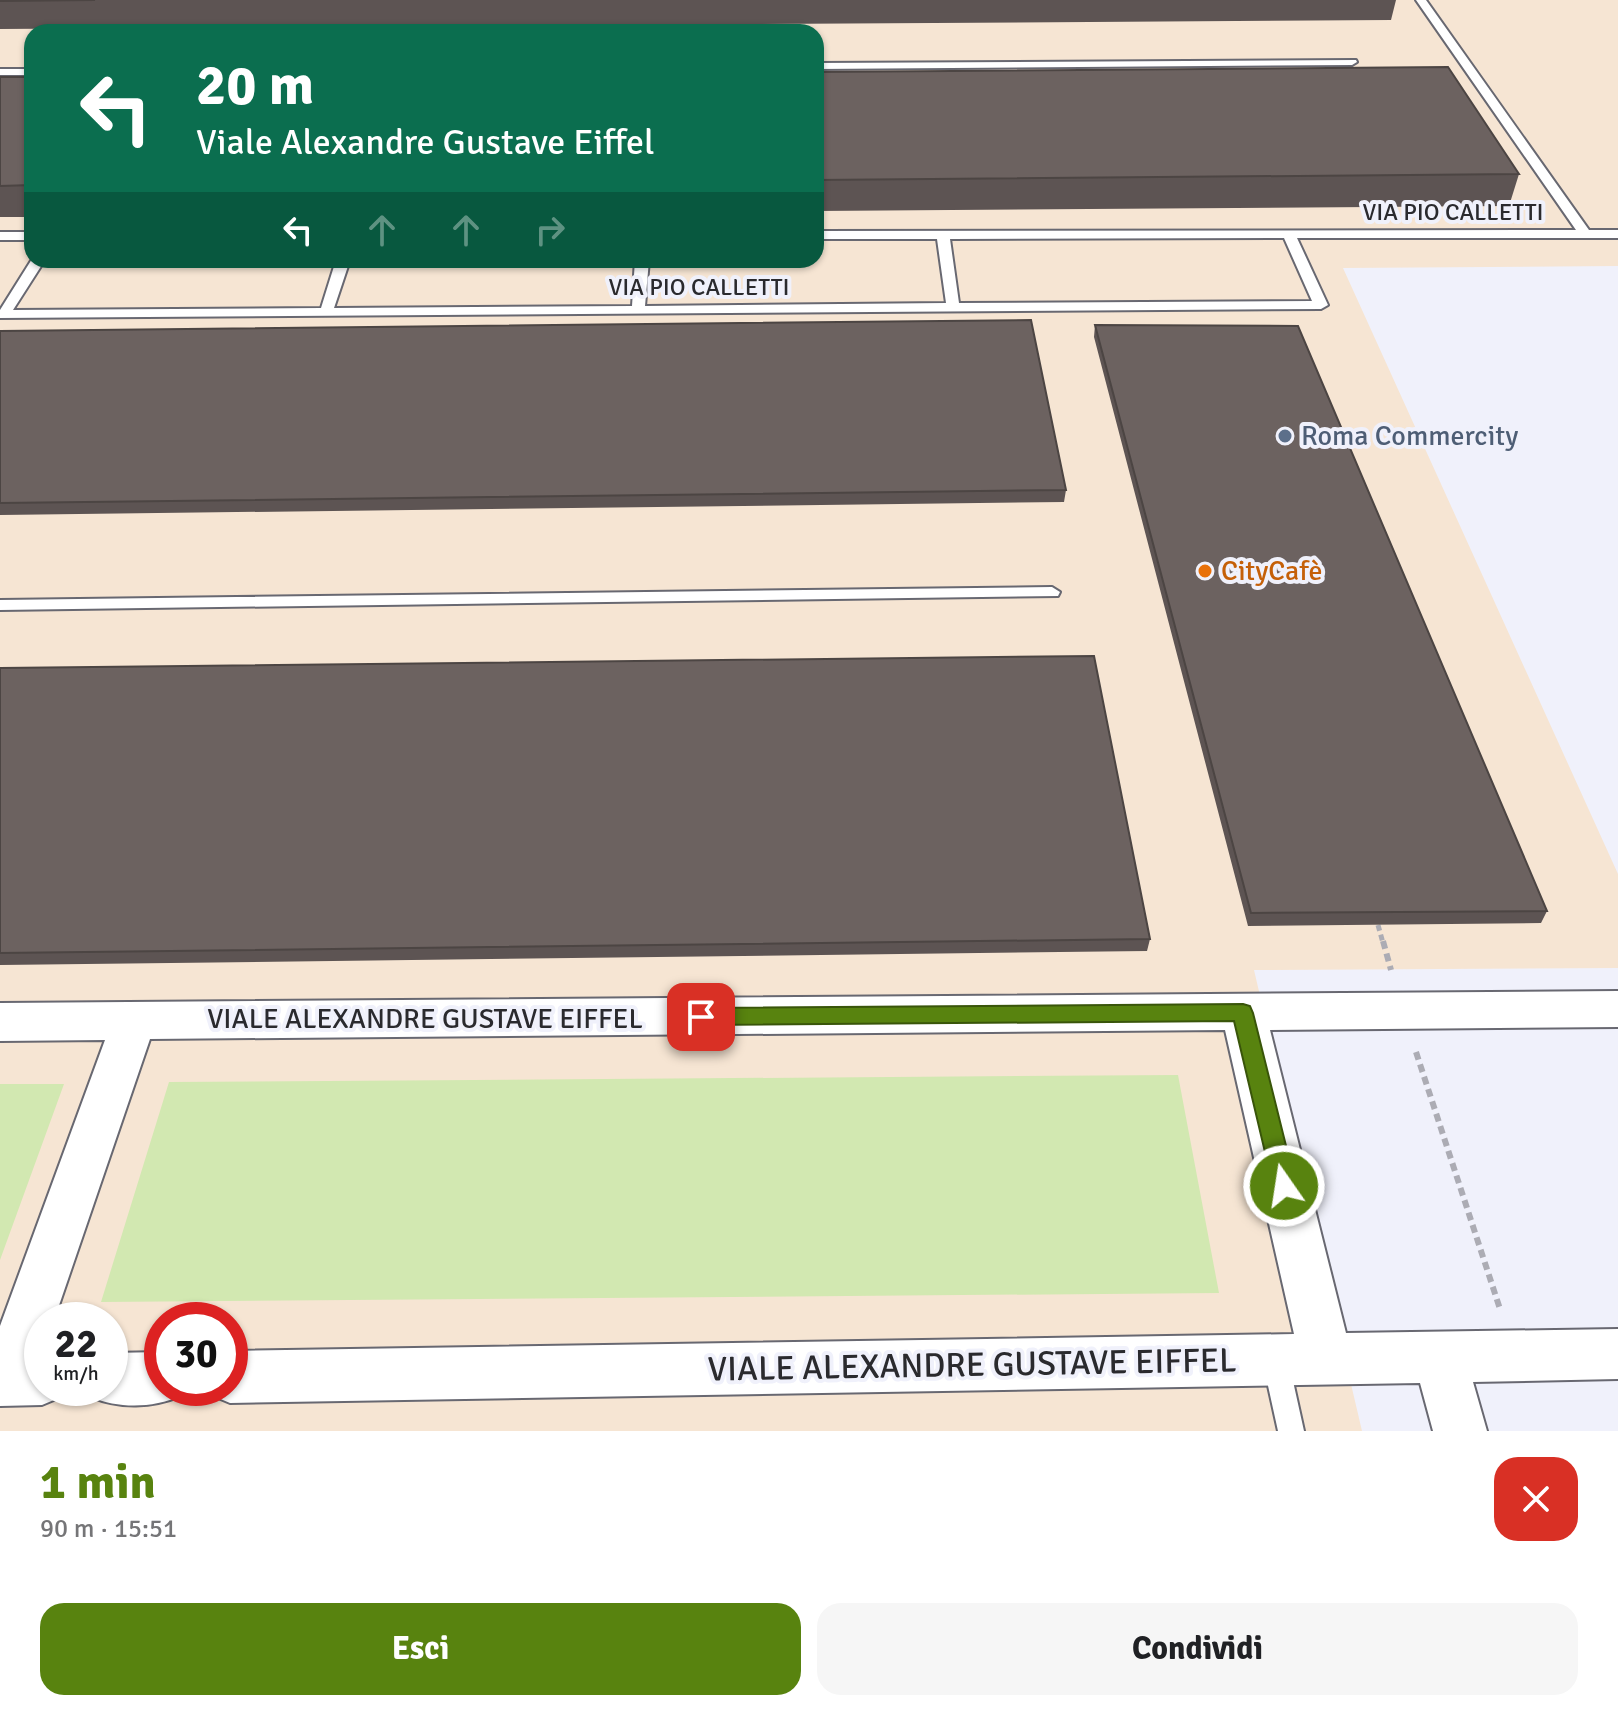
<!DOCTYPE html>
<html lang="it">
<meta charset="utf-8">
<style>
body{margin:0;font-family:Signika,sans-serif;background:#f6f6f6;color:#202124;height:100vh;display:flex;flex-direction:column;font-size:30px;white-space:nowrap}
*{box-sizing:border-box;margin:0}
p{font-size:26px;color:#757577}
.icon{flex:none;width:44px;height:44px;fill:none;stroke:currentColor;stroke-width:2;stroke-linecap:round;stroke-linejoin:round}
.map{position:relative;height:1431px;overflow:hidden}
.side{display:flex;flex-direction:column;background:#fff;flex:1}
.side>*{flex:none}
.guide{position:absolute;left:24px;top:24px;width:800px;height:244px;border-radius:24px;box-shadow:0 2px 6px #0004;background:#0b6e4f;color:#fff;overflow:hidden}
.speed{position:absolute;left:24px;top:1302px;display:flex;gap:16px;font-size:40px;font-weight:700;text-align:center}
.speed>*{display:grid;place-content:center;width:104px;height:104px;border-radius:50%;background:#fff;box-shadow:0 2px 6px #0004;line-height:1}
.speed small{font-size:20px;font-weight:400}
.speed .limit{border:12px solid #d22;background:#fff;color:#111}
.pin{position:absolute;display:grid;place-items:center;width:68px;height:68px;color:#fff;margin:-34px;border-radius:16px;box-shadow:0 4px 12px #0006}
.me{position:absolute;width:88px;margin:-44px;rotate:347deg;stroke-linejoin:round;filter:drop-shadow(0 0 6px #0008)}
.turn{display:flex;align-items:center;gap:28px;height:168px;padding:0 40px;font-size:36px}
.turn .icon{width:104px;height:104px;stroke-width:2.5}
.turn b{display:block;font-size:56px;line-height:68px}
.lanes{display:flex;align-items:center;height:76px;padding:0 40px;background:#0003;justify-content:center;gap:40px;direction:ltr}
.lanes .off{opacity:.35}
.round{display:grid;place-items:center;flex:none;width:84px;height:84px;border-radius:24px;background:#f6f6f6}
.head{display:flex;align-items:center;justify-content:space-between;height:136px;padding:0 40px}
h1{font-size:48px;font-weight:700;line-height:60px;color:#58830f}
.action{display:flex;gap:16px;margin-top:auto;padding:16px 40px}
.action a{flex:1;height:92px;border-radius:24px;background:#58830f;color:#fff;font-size:32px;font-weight:700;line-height:92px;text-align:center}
.action a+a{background:#f6f6f6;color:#202124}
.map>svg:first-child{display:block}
.commercial{fill:#f6e5d3;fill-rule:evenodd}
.green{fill:#d2e8b1}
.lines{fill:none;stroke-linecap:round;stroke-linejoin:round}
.lane-casing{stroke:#686871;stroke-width:4}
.street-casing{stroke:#686871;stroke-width:4}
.path-far1{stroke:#acacb4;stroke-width:5;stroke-dasharray:6 4;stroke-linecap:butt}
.path{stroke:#acacb4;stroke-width:6;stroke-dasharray:8 5;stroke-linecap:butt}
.lane{fill:#fff;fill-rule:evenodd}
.street{fill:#fff;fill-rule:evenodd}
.wall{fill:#5d5453}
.building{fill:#6c6260;stroke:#4c4543;stroke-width:2}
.route{fill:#58830f;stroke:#39550a;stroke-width:2}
.service-dot{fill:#5c6f8a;stroke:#f0f1fb;stroke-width:3}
.food-dot{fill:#e8710a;stroke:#f0f1fb;stroke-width:3}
.labels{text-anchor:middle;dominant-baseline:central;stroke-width:8;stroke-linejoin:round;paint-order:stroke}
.far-street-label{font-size:24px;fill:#2a2a2e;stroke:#f0f1fb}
.service-label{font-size:28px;fill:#4e5e75;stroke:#f0f1fb;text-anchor:start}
.food-label{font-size:28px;fill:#c56008;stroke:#f0f1fb;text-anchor:start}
.street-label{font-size:28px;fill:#2a2a2e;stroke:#f0f1fb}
.near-street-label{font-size:34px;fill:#2a2a2e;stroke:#f0f1fb}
</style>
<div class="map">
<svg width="1618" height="1431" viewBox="0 0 1618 1431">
<rect width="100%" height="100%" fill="#f0f1fb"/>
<path class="commercial" d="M0,0H1618V266L1343,268L1618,874V968L1254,970L1362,1431H0ZM32,32H816V260H32ZM42,1320H110V1388H42ZM162,1320H230V1388H162Z"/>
<path class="green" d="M1178,1075L1219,1293L101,1302L169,1082Z
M0,1084H64L0,1260Z"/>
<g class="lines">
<defs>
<path id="lane" d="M1416,0H1426L1589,230H1618V238H1297L1328,305L1321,309L0,318V310L32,259L45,260L13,310L321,308L336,260H350L334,308L632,306L635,260H649L645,306L946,303L937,239H816V231L1576,230ZM1284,238L1312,301L959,303L950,239Z
M1356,60L1357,62L1352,65L816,69V63Z
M0,69H32V75H0Z
M0,232H32V240H0Z
M1052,587L1060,592L1058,596L0,610V600Z
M1276,1351L1285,1354L1289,1363L1304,1431H1278L1263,1363L1267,1354Z"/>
<path id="street" d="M1618,991V1027L1270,1030L1346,1333L1618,1329V1379L1473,1382L1487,1431H1433L1420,1383L230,1403L211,1395L208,1388H230V1351L1294,1334L1225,1030L150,1039L54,1320H42V1388H65L61,1397L42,1405L0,1406V1326L105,1040L0,1041V1003Z
M162,1352V1388H184L181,1396C153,1408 119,1409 91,1397L87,1388H110V1353Z"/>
</defs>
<use href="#lane" class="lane-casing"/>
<use href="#street" class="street-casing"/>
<path class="path-far1" d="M1378,925L1383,943"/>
<path class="path" d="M1383,941L1391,970
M1416,1052L1500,1309"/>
<use href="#lane" class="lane"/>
<use href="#street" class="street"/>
</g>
<path class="wall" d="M0,0H1396L1391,20L0,29Z
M816,72L1519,174L1509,206L816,211Z
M0,77H32V217H0Z
M1095,325L1547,911L1541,923L1248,926L1094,337Z
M0,331L1066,490L1064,502L0,515Z
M0,668L1150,939L1147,951L0,965Z"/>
<path class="building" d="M0,0H95L0,1Z
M1448,67L1519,174L816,180V72Z
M0,77H32V185L0,186Z
M1031,320L1066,490L0,503V331Z
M1095,325L1298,326L1547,911L1251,913Z
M1094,656L1150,939L0,953V668Z"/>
<path class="route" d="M1243,1004L1250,1006L1253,1013L1296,1186L1292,1193L1284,1196L1276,1193L1273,1186L1234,1021L701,1025L693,1023L690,1017L693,1010L701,1008Z"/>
<circle class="service-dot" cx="1285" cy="436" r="8"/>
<circle class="food-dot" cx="1205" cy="571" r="8"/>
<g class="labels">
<g class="far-street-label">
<text x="1453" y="212">VIA PIO CALLETTI</text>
<text x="699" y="287">VIA PIO CALLETTI</text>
</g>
<g class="service-label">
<text x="1301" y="436">Roma Commercity</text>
</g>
<g class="food-label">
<text x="1221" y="571">CityCafè</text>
</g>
<g class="street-label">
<text x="425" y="1019">VIALE ALEXANDRE GUSTAVE EIFFEL</text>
</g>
<g class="near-street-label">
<text transform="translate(972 1365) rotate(-1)">VIALE ALEXANDRE GUSTAVE EIFFEL</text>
</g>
</g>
</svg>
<div class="speed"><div>22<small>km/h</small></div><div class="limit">30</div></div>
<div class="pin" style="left:701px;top:1017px;background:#d93025"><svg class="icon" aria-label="arrive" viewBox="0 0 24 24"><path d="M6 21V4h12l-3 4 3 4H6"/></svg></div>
<svg class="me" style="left:1284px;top:1186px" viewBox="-20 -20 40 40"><circle r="17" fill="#58830f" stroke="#fff" stroke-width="3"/><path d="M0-11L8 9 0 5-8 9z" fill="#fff"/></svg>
<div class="guide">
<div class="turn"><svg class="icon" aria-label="left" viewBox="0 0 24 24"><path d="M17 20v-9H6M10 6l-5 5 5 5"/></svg><div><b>20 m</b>Viale Alexandre Gustave Eiffel</div></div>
<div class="lanes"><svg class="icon" aria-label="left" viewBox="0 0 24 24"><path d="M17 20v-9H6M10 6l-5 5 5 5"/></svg><svg class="icon off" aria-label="ahead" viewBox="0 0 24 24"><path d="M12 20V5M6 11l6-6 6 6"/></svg><svg class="icon off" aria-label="ahead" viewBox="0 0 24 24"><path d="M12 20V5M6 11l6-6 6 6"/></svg><svg class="icon off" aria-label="right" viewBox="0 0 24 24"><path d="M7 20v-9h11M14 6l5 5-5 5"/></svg></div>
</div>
</div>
<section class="side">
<div class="head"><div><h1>1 min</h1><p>90 m · 15:51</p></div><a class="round" style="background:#d93025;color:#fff"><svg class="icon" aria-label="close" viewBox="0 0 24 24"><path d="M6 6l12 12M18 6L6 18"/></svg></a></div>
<div class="action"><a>Esci</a><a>Condividi</a></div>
</section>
